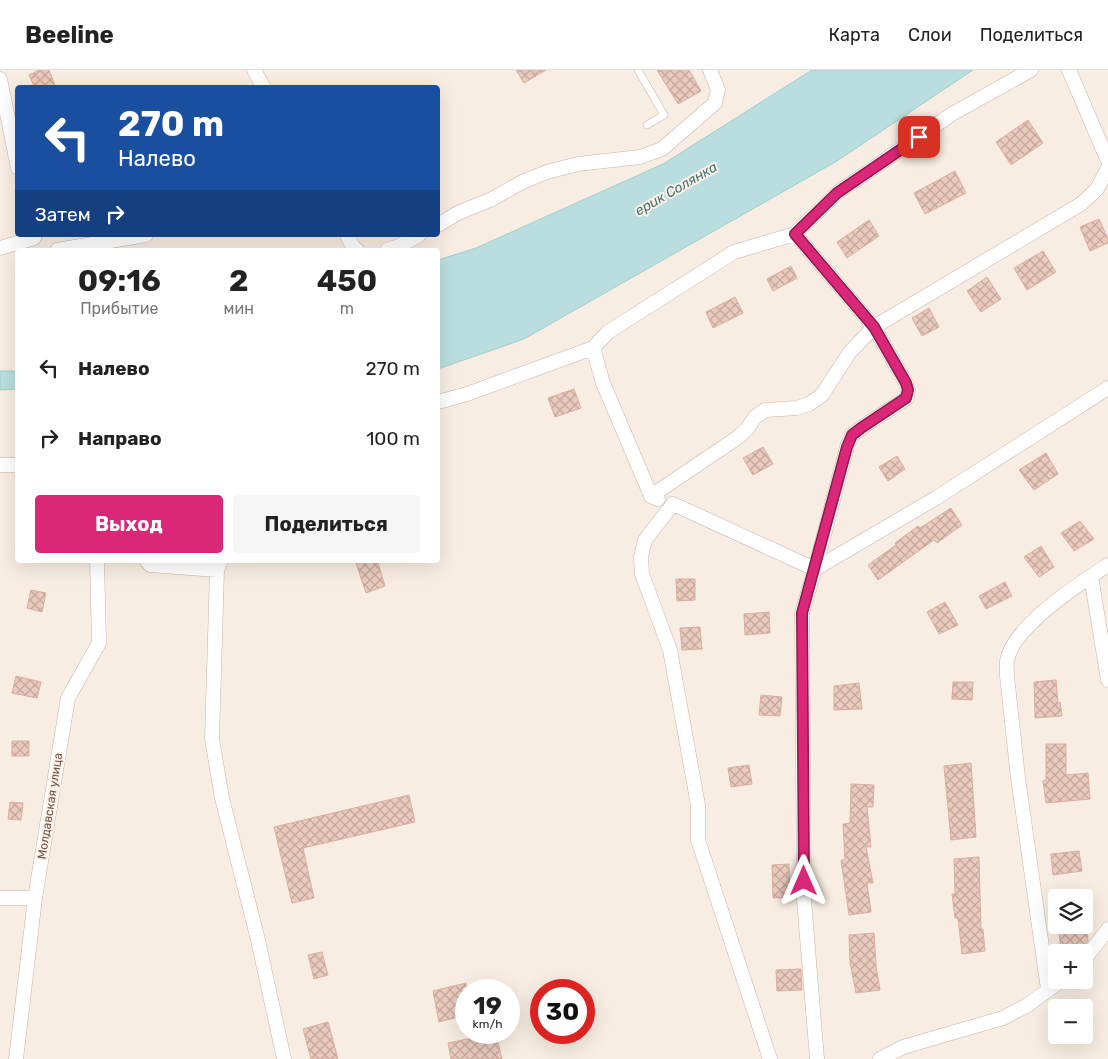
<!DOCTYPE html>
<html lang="ru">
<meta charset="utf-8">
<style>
body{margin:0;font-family:Rubik,sans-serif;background:#f6f6f6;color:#222;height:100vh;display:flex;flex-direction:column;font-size:19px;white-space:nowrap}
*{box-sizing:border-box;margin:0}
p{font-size:16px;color:#767676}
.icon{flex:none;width:28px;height:28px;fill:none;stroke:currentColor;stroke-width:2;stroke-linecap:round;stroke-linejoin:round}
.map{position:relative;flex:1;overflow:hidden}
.drawer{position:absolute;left:15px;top:178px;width:425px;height:315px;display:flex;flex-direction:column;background:#fff;border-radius:5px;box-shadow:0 5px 20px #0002}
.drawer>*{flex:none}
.top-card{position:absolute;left:15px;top:15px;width:425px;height:152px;border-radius:5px;box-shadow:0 5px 20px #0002;background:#1a4fa0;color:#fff;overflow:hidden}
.tools{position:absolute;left:1048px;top:819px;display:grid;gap:10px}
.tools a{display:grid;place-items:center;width:45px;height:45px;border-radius:5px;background:#fff;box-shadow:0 5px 20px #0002;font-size:25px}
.speed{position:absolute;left:455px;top:909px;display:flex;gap:10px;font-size:25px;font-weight:700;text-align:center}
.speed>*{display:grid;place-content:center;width:65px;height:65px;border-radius:50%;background:#fff;box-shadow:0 5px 20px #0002;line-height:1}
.speed small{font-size:12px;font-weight:400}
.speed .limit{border:8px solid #d22;background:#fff;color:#111}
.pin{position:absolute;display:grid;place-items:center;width:42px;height:42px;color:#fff;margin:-21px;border-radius:10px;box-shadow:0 2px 8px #0006}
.me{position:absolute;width:55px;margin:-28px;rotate:0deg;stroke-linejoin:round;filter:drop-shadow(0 0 4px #0008)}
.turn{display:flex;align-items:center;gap:18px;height:105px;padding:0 20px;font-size:22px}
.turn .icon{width:65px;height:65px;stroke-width:2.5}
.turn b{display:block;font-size:35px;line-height:42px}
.then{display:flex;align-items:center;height:48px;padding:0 20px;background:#0003;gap:10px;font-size:19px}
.eta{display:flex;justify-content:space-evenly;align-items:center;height:85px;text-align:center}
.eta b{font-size:30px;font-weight:700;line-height:35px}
.primary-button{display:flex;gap:10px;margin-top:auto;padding:10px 20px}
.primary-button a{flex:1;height:58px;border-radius:5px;background:#db2777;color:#fff;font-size:20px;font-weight:700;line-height:58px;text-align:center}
.primary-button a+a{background:#f6f6f6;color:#222}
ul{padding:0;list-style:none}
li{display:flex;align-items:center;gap:15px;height:70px;padding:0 20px}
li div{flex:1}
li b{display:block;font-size:19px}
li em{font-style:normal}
header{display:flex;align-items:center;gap:30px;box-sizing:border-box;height:70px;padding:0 25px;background:#fff;border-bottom:1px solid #e0e0e0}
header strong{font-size:24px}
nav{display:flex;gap:28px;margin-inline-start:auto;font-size:18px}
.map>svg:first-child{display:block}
.water{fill:#badedf;stroke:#a1cecf}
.building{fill:url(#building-cross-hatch);stroke:#dbafa0}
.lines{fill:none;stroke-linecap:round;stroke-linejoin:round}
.service-casing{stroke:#c7b4ab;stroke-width:8}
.minor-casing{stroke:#c7b4ab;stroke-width:15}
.service{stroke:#fff;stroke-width:7}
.minor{stroke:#fff;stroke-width:14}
.route-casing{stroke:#8e194d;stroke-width:12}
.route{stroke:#db2777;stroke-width:9}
.labels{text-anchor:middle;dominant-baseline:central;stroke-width:4;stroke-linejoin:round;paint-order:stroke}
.street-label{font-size:12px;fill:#6c544c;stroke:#fcf1e7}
.water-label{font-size:14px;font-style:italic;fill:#467577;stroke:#fcf1e7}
</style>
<header>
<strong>Beeline</strong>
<nav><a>Карта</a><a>Слои</a><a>Поделиться</a></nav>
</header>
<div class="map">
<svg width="1108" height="989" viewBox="0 0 1108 989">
<defs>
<pattern id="building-cross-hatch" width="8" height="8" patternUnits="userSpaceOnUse" patternTransform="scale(1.25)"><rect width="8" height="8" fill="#eacabd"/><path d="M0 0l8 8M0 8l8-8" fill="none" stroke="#c2a79c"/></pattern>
</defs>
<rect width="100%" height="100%" fill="#f8ede2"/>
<path class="water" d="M812,0H973L837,91L524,269L438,299V190L476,178L663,94Z
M0,301H17V319L0,320Z"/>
<path class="building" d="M39,0H49L56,18H35L29,5Z
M516,0H546L524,13Z
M657,0H689L701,21L678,34Z
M1028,50L1043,73L1011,95L996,72Z
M955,101L966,123L925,144L914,123Z
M1099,149L1108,169V173L1090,181L1080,157Z
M869,150L879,166L847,188L837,172Z
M1043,181L1056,202L1027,220L1014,198Z
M791,196L797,208L773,221L767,209Z
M987,207L1001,229L981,242L967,221Z
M735,227L743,243L713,258L706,242Z
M929,238L939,257L922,266L912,248Z
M574,319L581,338L555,347L548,328Z
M763,377L773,394L753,405L743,388Z
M1046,383L1058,404L1034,420L1019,400Z
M897,386L905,399L888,411L879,397Z
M951,438L962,455L937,473L934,470L878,510L868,495L896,475L895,473L918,456L920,458Z
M1080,451L1094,469L1074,481L1061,463Z
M1041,476L1054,497L1039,507L1024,487Z
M355,490H377L385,516L366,523Z
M676,509H695V530L677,531Z
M1005,512L1012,526L986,539L979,526Z
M31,520L46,523L42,542L27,538Z
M945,532L958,555L939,564L927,542Z
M769,542L770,563L745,565L744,544Z
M700,557L702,579L682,580L680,558Z
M16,606L41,612L37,628L12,623Z
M1056,610L1058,633L1060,632L1062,646L1035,648L1034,612Z
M953,612H973L972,630L952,629Z
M859,613L862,639L834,640V616Z
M761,625L782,627L780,646L759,645Z
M12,671H29V686H12Z
M1046,674H1066V705L1088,703L1090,729L1046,733L1043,711L1046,710Z
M971,693L976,767L951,770L944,696Z
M749,695L752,714L731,717L728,698Z
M851,714L874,715L873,737H867L871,777H866L873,813H867L871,842L849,845L841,790H845L843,754L850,753Z
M409,725L415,752L303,778L314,828L292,833L274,757Z
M10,732L23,733L21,750L8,749Z
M1079,781L1082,801L1053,805L1051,784Z
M979,787L981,859H983L985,881L962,884L958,848H955L952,824H955L954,789Z
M789,794L790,827L773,828L772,795Z
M1087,859L1088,871L1079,882H1061L1059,861Z
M874,863L876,896L880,920L856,923L850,893L849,865Z
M322,882L328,905L314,909L308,885Z
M801,899L802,920L777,921L776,900Z
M466,913V945L439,952L433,921Z
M328,952L338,989H311L303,959Z
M496,963L502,989H451L448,973Z"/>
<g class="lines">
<defs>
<path id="service" d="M638,0L664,45L647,55"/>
<path id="minor" d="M254,0L264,18
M1069,0L1108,91
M0,9L18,98
M438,155L458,143L492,129L522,112L547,102L578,94L640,87L662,79L715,33L718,20L710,0
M347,165L353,177L357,180
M0,178L34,168
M57,180L146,165
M387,180L399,176L419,165
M593,278L603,313L651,426L658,429
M438,332L467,324L593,278L608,262L734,182L795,164L837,123L952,44L1031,0
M0,395H18
M651,426L737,368L747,359L755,347L765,340L797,338L809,334L822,325L850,282L874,257L1081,134L1097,119L1108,98
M146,490L150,495L217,500
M221,490L217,500L212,669L222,728L258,870L284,989
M1091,506L1108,610
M0,828H35
M1084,890L1108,859
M1048,919L1018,708L1007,606C1007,601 1006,596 1007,591C1012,557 1080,513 1108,495
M16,989L35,828L68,628L99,573L97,490
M770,989L698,770V735L670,580L642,504L641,487L645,470L673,434L815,499L847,377L852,365L861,358L907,328L908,320L906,313L874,257L795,164
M817,989L804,830L802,543L815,499L936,428L1108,318
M880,989L903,977L1003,948L1026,936L1062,910"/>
</defs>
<use href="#service" class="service-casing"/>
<use href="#minor" class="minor-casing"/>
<use href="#service" class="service"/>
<use href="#minor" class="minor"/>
</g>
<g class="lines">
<defs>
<path id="route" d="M804,811L802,543L847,377L852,365L861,358L906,328L908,320L906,313L874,257L795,164L837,123L919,67"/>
</defs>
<use href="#route" class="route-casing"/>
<use href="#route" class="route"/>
</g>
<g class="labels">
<g class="street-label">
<text transform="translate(50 736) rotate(-81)">Молдавская улица</text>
</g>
<g class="water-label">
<text transform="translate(676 119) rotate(-30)">ерик Солянка</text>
</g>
</g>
</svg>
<div class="tools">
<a><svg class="icon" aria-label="layers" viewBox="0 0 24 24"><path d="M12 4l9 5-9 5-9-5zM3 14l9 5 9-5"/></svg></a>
<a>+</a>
<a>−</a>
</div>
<div class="speed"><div>19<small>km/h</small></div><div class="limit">30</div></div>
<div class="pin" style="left:919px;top:67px;background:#d93025"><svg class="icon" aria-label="arrive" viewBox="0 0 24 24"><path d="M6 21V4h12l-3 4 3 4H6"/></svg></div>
<svg class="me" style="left:804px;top:811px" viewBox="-20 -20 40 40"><path d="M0-17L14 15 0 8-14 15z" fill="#db2777" stroke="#fff" stroke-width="4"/></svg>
<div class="top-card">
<div class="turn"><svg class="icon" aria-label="left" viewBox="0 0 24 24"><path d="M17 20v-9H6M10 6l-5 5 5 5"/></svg><div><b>270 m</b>Налево</div></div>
<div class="then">Затем<svg class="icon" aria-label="right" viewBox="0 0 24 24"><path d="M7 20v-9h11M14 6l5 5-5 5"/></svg></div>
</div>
<section class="drawer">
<div class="eta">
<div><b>09:16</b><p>Прибытие</p></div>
<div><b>2</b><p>мин</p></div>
<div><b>450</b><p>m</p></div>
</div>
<ul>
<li><svg class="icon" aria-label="left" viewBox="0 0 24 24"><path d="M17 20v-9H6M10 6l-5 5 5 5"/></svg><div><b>Налево</b></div><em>270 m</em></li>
<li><svg class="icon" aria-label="right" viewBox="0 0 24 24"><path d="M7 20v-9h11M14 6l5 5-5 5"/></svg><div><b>Направо</b></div><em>100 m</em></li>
</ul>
<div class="primary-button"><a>Выход</a><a>Поделиться</a></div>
</section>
</div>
